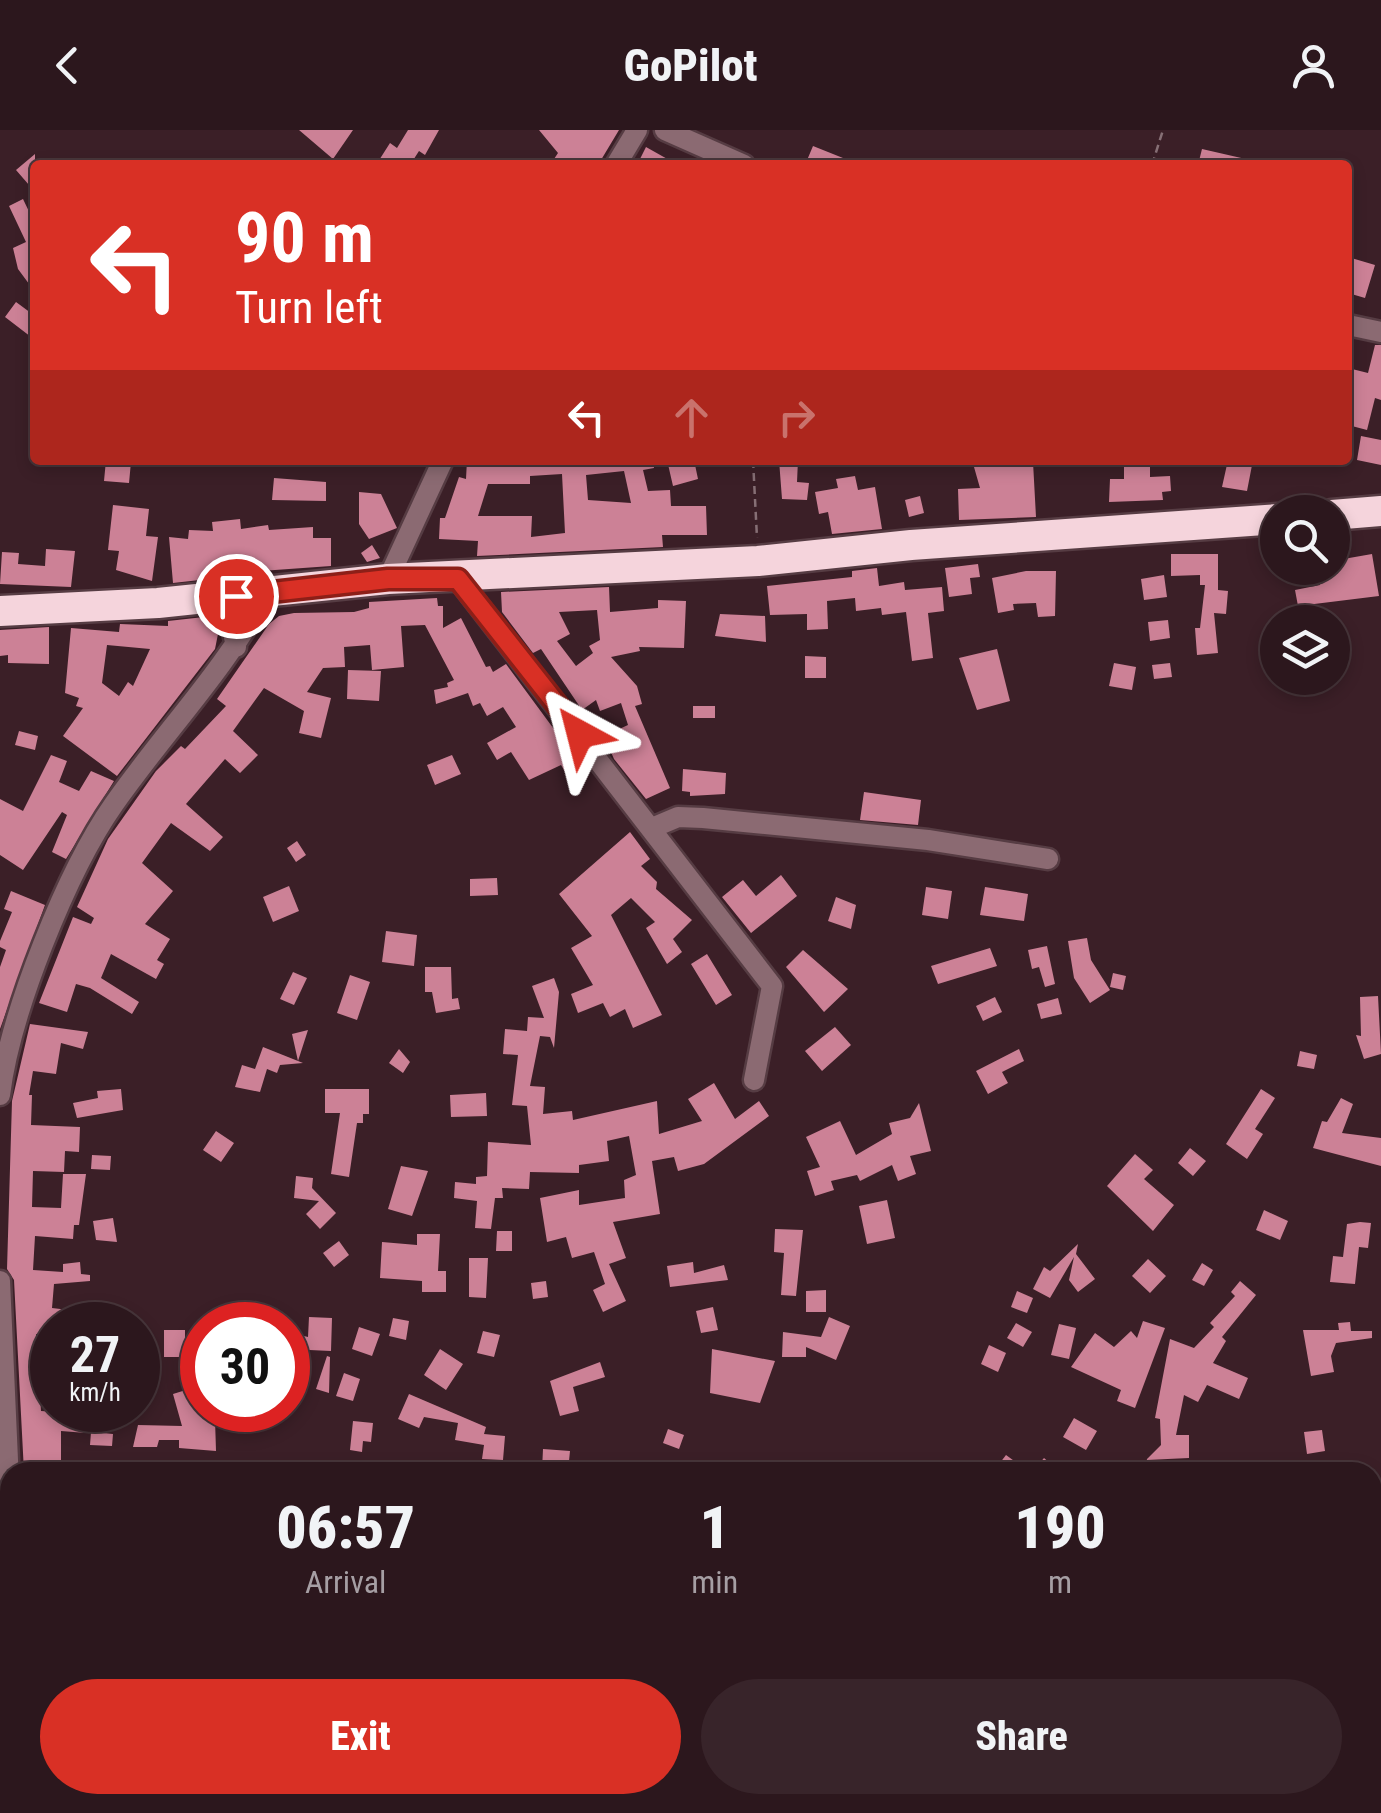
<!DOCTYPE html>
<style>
body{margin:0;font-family:"Roboto Condensed",sans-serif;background:#38242a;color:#f1f3f6;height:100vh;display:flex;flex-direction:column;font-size:38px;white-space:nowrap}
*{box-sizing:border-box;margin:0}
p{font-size:32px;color:#a69fa4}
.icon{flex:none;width:55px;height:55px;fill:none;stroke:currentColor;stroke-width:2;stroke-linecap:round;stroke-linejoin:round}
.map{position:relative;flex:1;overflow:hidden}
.panel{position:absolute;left:0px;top:1332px;width:1382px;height:352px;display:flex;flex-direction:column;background:#2c171d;border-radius:30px 30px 0 0;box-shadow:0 5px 15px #0003,0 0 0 2px #48363b}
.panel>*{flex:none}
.guide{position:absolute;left:30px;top:30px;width:1322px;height:305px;border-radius:10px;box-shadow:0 5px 15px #0003,0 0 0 2px #48363b;background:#d93025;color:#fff;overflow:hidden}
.tools{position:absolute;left:1260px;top:365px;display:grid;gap:20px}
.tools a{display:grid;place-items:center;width:90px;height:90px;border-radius:50%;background:#2c171d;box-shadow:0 5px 15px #0003,0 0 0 2px #48363b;font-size:50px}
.speed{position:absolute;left:30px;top:1172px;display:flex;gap:20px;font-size:50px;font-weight:700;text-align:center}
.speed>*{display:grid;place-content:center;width:130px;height:130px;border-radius:50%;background:#2c171d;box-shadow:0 5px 15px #0003,0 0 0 2px #48363b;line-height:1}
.speed small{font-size:25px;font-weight:400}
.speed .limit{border:15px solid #d22;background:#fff;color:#111}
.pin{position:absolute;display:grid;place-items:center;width:85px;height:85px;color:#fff;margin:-42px;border:5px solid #fff;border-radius:50%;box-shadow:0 2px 10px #0007}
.me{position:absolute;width:110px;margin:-55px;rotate:322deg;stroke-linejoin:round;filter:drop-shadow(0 0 8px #0008)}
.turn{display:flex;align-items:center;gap:35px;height:210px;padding:0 40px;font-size:45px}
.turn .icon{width:130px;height:130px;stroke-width:2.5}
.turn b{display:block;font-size:70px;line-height:85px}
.lanes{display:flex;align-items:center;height:95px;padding:0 40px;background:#0003;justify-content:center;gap:50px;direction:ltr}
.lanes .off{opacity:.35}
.eta{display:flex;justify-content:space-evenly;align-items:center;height:170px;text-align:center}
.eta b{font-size:60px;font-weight:800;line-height:70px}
.cta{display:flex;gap:20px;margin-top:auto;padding:20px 40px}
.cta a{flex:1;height:115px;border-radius:60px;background:#d93025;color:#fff;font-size:40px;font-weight:800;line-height:115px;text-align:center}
.cta a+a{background:#38242a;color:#f1f3f6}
header{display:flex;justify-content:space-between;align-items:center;height:130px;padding:0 40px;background:#2c171d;font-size:45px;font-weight:800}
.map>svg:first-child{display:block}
.building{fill:#cc8196;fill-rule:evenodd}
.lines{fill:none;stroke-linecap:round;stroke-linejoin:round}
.minor-casing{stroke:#563c43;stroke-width:25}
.highway-casing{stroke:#563c43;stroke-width:35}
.path{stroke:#866f75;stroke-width:2.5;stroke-dasharray:8 5;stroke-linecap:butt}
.minor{stroke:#8b6a72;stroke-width:20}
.highway{stroke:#f5d4dc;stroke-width:30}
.route-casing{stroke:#8d1f18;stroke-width:25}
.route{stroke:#d93025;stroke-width:18}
</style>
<header><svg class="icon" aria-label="back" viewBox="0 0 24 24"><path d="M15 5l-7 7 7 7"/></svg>GoPilot<svg class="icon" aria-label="person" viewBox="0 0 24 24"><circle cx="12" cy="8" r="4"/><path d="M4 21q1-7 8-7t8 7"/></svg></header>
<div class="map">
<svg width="1381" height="1683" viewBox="0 0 1381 1683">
<rect width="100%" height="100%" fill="#3b1f27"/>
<path class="building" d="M299,0H353L333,29Z
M408,0H439L425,25L419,21L410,35H376L390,13L397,18Z
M539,0H619L598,35H563L554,29L558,23Z
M813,16L858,34V35H805Z
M646,17L678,35H637Z
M1202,19L1250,30L1249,35H1198Z
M35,24V50L29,55L16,40Z
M23,69L35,94V162L18,139L13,118L26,112L9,76Z
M1348,127L1375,135L1365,168L1348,163Z
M16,172L35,186V210L5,187Z
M1375,215H1381V270L1375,268L1367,300L1348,295V238L1368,243Z
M1361,306L1381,310V335L1357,330Z
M106,330L131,332L129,353L104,351Z
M467,330H653L654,338L643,340L648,361L670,360L671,376H706L707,405H662L663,417L477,426L478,411L439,409L440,388H445L459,347L466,349ZM624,341L631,373L588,370L586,345ZM562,344L565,403L531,407L532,386H478L488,354H530V346Z
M667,330H694L698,349L673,356Z
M779,330H798L797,352L809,353L807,370L782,369Z
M997,330L1033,332L1036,387L959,390L958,359L980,358L974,337Z
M1124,330H1150V347L1170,346L1171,361L1162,362L1163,370L1109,372L1110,349H1124Z
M1228,330H1253L1247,361L1222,357Z
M855,346L858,360L875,357L882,399L832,404L828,382L819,384L815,362L838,358L836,349Z
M274,348L326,352V371L272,370Z
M359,362L381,364L397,398L369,409L359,394Z
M920,366L924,383L909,387L905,370Z
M113,375L149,379L146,406L158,407L152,451L116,440L119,421L108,420Z
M240,389L241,399L268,395L269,400L313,397V408H331V436L218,444V448L173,453L169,407L188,409L189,400L213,401L212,392Z
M372,415L380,428L367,432L361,423Z
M46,419L75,421L71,457L0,454L2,422L19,423L18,434L45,436Z
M1171,424H1218V460L1228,461L1226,484L1214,483L1218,523L1197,525L1195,498H1200L1205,455H1200V445L1171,446Z
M1372,424L1379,466L1298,476L1295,460L1320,455L1317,438H1332V431Z
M978,434L980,447L970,448L972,464L949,467L945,438Z
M877,438L879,456L904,452L905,460L942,457L944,481L928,483L933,528L912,531L906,482L882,485L881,478L856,481L855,468L827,471L828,499L807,500V484L770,485L767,456L852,447V441Z
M1026,441H1056L1055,486L1038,487L1036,473L1013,474L1014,480L998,483L992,448Z
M1164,445L1167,467L1144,470L1141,449Z
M609,457L610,482L658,478V470L686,471L684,518L639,517L640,521L611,527L637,556L642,574L635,576L670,658L646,669L614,629L604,606L628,595L621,573L600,581L596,570L582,580L541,519L533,523L502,482L501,462ZM597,480L600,510L589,516L593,523L576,536L557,511L570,504L559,482Z
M437,468L438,476H443V498L461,488L486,537L490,536L493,542L506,534L587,644L572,653L561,635L529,650L511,622L497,630L487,613L516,597L503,577L487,586L480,573L473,576L468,563L436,574L434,560L448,557L447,553L454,550L425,495L401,496L404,537L372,540L370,515L344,517L345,537L323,538L307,562L331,568L321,608L299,603L304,581L264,558L233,601L258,625L240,643L225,629L186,674L223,707L210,721L171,693L142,733L173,761L145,794L170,809L157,830L164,834L156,849L111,824L101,848L139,872L132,884L90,858L76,854L67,882L39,873L73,787L91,794L94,788L77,777L108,709L156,641L181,616L185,619L226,576L217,569L269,494L279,486L294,483L354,482L369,478V472Z
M720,484L765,486L766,512L715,506Z
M204,487L218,504L215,519L117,646L63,606L83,578L76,576L79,568L65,563L71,498L119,502L120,494L168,496V491ZM107,515L150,519L133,556L128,552L119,566L102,553Z
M1168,490L1170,508L1150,511L1148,492Z
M49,497V534L8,533V525L0,526V500Z
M997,519L1010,571L977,580L959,528Z
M805,526L826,527V548H805Z
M1114,533L1136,537L1132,560L1109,556Z
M1170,533L1172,547L1154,549L1152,535Z
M348,540L381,541L379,571L347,569Z
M693,576H715V588H693Z
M19,601L38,606L35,620L15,615Z
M51,625L67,631L59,652L79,661L91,641L114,651L66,729L52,722L67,685L62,682L23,740L0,725V669L23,681Z
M452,625L461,644L435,655L427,635Z
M683,639L726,643L725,664L690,666V662L682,661Z
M864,662L921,670L918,695L860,690Z
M630,702L650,729L641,736L657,752L656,759L692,790L673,809L682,822L667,834L646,798L655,792L631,768L611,785L662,885L633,898L625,879L610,887L603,873L578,883L571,864L593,855L571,818L592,806L559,764Z
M297,711L306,725L296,732L287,718Z
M781,745L797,766L751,803L722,767L743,750L756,766Z
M497,748L498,765L470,766V749Z
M289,756L299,781L273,792L263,767Z
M926,757L952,761L948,789L922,785Z
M985,757L1028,764L1024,791L980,785Z
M11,761L45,775L0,899V837L6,820L0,817V811L12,782L4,779Z
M836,767L856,775L851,799L828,791Z
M386,801L417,805L414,836L382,832Z
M1087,808L1091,830L1110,860L1090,873L1074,848L1068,811Z
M1047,816L1055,854L1045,857L1039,837L1032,839L1028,820Z
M990,818L997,836L938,854L931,836Z
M803,820L848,859L824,882L786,837Z
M707,824L732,865L716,875L691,834Z
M425,837H451L452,869L458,868L460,879L436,883L432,862H425Z
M293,842L307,848L294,875L280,869Z
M1113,843L1126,846L1123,860L1110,857Z
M350,845L370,852L357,890L337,883Z
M554,848L559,862L554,918L550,907L540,906L530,956L545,957L543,984L572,981L573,990L657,971L659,1004L702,991L688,969L714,953L735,989L759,971L769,986L704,1034L678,1041L674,1027L652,1031L660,1084L613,1092L626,1128L609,1134L626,1171L603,1182L593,1160L605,1154L594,1122L572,1128L566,1107L547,1112L540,1068L579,1060V1075L625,1068L624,1050L636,1045L629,1006L607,1011L609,1031L579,1035V1043L530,1042L529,1059L502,1058L503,1068H495L491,1099L475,1098L477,1071L454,1068L455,1052L476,1054V1047L487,1046L488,1012L531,1015L527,976L512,975L518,925L503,924L505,899L527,901L528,887L544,888L532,856Z
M1378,866L1381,924L1364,929L1356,905L1361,906L1360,867Z
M995,867L1002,882L983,891L976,876Z
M1058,868L1062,884L1041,889L1037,874Z
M30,894L88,902L83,919L61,913L56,944L33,941L29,965H32L31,995L80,997L79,1022L65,1021L64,1042L33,1041L32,1077L61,1078L63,1044H86L79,1095H74L73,1109L35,1106L33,1140L63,1142V1134L80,1132L81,1144L90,1145V1151L54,1154L52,1178L77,1181L76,1194L58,1192L52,1195V1205L36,1204L41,1281L88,1284L86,1303L61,1301V1333H54V1342H24L14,1150L7,1139L12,971Z
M835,897L851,915L822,941L805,921Z
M308,900L298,931L303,933L280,935L277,943L267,939L260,962L235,957L242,935L255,939L263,917L298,931L292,904Z
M399,919L410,932L403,943L389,933Z
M1019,919L1024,931L1002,942L1008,953L988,964L976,941Z
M1300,921L1317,925L1314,939L1297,936Z
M121,959L123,980L77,988L73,973L98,968L97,961Z
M325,959H369V984H363V993H357L349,1047L331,1044L340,983H325Z
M1261,959L1275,968L1255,999L1263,1004L1247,1029L1226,1014Z
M486,963L487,986L451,987L450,965Z
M1341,968L1353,974L1342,1003L1381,1008V1036L1313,1018L1322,991L1327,992Z
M919,973L931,1021L910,1026L916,1044L898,1051L892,1035L860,1051L857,1045L831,1051L834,1060L815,1066L807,1041L820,1037L806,1007L840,991L856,1025L892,1004L889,993L910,988Z
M216,1001L234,1013L221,1032L203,1020Z
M1190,1018L1206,1031L1193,1046L1178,1033Z
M1135,1024L1153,1040L1144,1049L1174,1075L1153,1101L1107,1056Z
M92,1025L111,1026L110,1040L91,1039Z
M401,1036L428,1041L412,1086L388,1079Z
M296,1046L313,1048L312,1058L336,1083L320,1099L306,1084L319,1071L294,1068Z
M887,1070L895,1108L867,1114L859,1076Z
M1264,1080L1288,1091L1280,1110L1256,1100Z
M113,1088L117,1112L96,1110L93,1091Z
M1360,1092L1371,1093L1368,1118L1359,1117L1355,1154L1330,1152L1333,1126L1343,1127L1347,1094Z
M775,1099L803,1100L796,1166L781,1165L784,1123L774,1122Z
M497,1101H512V1121H496Z
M417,1104H440L438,1141H446V1162H422V1151L380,1148L382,1112L417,1115Z
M339,1111L349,1125L334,1137L323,1123Z
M1078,1114L1076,1124L1095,1149L1078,1162L1069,1150L1074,1127L1050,1168L1033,1159L1044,1137L1050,1141Z
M469,1128H488L486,1168L469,1167Z
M1148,1129L1166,1146L1150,1163L1132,1146Z
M693,1132L694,1143L724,1135L728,1150L670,1157L667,1136Z
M1202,1133L1213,1140L1204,1156L1192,1150Z
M546,1151L548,1167L533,1169L531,1153Z
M1240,1151L1256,1165L1222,1207L1226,1211L1213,1233L1248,1248L1239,1269L1207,1255L1198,1272L1184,1265L1176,1305H1189V1328L1146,1330L1161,1315L1160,1289L1155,1288L1170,1209L1194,1218L1214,1197L1210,1193L1235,1166L1231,1162Z
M826,1160V1182H806V1161Z
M1017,1161L1033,1168L1027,1183L1011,1177Z
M713,1177L718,1200L701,1203L696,1181Z
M309,1187L332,1188L331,1221L288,1219V1202L308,1207Z
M829,1187L850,1196L836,1230L806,1217V1227H782L783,1202L821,1207Z
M393,1188L409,1191L406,1210L389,1206Z
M1143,1191L1165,1198L1135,1278L1117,1271L1121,1260L1071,1237L1095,1203L1114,1217L1131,1201L1137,1208Z
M1350,1192L1351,1201H1372V1208L1336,1213L1331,1226L1334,1242L1311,1246L1303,1200H1339L1338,1193Z
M1016,1193L1032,1202L1023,1217L1007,1208Z
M1059,1194L1076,1198L1069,1229L1051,1225Z
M359,1197L380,1204L372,1226L352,1219Z
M164,1200H185V1227H164Z
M483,1201L500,1205L494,1227L477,1223Z
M989,1215L1006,1223L998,1242L981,1234Z
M440,1219L463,1234L446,1260L424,1245Z
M712,1219L775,1231L760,1273L710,1263Z
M327,1226L330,1227L329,1263L316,1259Z
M600,1232L605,1247L573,1257L579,1281L560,1286L550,1251Z
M344,1243L360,1249L353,1271L336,1266Z
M202,1255V1268L197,1270L203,1289H215L216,1321L179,1318V1310H159L157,1317H133L138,1295L182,1296L173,1264Z
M409,1264L486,1297L484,1304L505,1306L503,1330L482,1329L484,1315L455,1310L458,1293L424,1287L419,1298L398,1289Z
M1074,1288L1097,1301L1086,1320L1063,1307Z
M353,1291L373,1293L371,1312L363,1311L362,1322L350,1320Z
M668,1299L684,1305L679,1319L663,1313Z
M1322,1300L1325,1321L1307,1324L1304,1302Z
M91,1302L113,1304L112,1316L90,1315Z
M543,1319L570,1321L568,1341L542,1340Z
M1006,1325L1029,1342H993Z
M1044,1328L1060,1342H1032Z"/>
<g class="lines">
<defs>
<path id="minor" d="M665,0L744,35
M616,35L637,0
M1348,195L1381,202
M388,449L443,330
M458,449L772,856L754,950
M205,469L231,492L236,517
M652,698L678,687L703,688L928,710L1048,729
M0,965C10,883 67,741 114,674C166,600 221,545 267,463
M0,1151L10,1375
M118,1675L121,1683"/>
<path id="highway" d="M1332,385L1381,381
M0,481L158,473L388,449L758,431L911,415L1278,389"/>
</defs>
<use href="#minor" class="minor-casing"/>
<use href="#highway" class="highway-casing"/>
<path class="path" d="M1152,35L1163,0
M753,330L757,408"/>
<use href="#minor" class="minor"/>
<use href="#highway" class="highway"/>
</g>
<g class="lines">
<defs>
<path id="route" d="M236,466L388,449H458L580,604"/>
</defs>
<use href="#route" class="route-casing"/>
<use href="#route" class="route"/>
</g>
</svg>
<div class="tools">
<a><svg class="icon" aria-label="search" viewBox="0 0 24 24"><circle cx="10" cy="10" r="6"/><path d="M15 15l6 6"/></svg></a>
<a><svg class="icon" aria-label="layers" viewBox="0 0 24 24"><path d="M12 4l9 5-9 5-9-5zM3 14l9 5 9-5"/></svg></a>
</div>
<div class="speed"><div>27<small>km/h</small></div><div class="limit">30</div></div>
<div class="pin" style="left:236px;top:466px;background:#d93025"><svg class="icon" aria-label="arrive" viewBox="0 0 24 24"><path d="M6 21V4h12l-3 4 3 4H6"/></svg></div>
<svg class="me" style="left:580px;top:604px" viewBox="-20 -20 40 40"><path d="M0-17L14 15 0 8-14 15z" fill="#d93025" stroke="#fff" stroke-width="4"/></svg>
<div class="guide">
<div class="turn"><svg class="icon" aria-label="left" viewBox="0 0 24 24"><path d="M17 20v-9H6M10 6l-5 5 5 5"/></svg><div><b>90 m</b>Turn left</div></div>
<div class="lanes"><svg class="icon" aria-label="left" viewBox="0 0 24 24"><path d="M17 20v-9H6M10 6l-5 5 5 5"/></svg><svg class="icon off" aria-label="ahead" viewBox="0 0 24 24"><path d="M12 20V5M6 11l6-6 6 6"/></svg><svg class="icon off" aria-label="right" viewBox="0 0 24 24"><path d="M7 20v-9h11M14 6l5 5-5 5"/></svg></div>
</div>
<section class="panel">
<div class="eta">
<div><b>06:57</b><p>Arrival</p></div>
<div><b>1</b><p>min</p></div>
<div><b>190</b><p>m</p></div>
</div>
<div class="cta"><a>Exit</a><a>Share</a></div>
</section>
</div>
